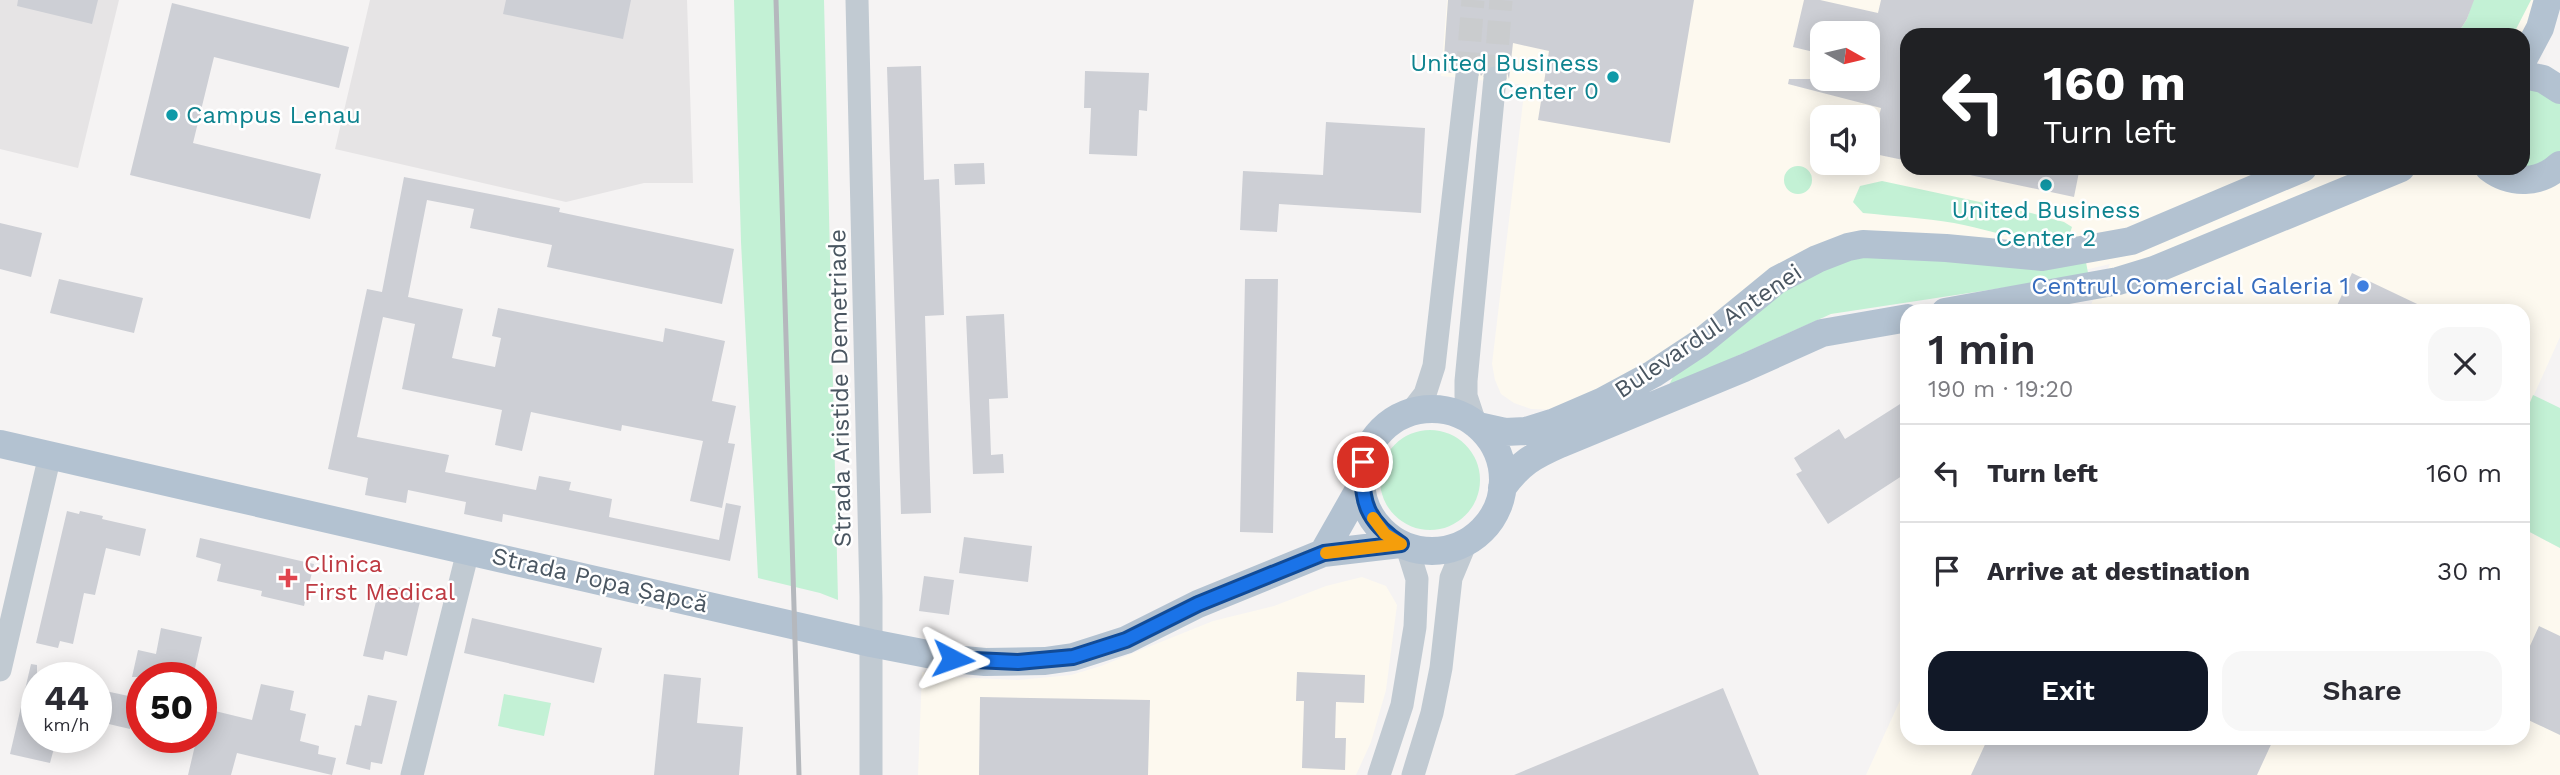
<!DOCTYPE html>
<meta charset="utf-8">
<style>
body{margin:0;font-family:"Work Sans",sans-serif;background:#f7f7f7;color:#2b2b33;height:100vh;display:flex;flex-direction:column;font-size:26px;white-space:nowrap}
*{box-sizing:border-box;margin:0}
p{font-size:23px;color:#7c7c81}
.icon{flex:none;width:38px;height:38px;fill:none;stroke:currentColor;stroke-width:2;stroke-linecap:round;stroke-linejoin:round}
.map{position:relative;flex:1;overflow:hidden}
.drawer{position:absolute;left:1900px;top:304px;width:630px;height:441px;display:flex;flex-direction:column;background:#fff;border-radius:21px;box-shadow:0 4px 18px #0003}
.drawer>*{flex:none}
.top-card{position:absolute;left:1900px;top:28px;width:630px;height:147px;border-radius:21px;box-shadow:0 4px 18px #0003;background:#202124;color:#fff;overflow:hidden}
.needle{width:46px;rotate:98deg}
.buttons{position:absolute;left:1810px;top:21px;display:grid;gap:14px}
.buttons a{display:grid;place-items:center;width:70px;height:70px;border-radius:14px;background:#fff;box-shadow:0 4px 18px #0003;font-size:35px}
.speed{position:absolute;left:21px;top:662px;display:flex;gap:14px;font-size:35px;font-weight:700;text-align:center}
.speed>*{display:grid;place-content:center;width:91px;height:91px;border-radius:50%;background:#fff;box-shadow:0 4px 18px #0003;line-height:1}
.speed small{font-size:18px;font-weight:400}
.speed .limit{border:10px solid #d22;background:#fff;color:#111}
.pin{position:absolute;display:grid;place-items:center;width:60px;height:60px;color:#fff;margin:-30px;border:4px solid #fff;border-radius:50%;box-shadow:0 2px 7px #0007}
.me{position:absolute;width:77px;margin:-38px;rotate:94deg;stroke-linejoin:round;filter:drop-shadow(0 0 5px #0008)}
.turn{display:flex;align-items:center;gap:24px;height:147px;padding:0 28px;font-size:32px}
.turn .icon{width:91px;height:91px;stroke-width:2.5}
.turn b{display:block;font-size:49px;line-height:60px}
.round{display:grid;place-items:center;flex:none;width:74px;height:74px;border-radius:21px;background:#f7f7f7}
.headline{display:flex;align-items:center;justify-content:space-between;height:119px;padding:0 28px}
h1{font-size:42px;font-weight:600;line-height:52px}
.cta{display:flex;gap:14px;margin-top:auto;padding:14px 28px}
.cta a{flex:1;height:80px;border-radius:21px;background:#111827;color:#fff;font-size:28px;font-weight:600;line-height:80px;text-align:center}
.cta a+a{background:#f7f7f7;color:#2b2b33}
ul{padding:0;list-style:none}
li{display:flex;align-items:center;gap:21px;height:98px;padding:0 28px;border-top:2px solid #e1e1e2}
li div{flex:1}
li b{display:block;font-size:26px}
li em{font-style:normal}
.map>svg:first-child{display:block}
.commercial{fill:#fdf9ef;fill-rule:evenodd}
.education{fill:#e6e4e5}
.green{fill:#c3f1d5}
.building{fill:#cdcfd5}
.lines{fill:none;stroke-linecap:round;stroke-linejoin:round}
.minor-tunnel{stroke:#caccce;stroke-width:23;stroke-dasharray:23 11;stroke-linecap:butt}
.minor{stroke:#c1cad2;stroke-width:23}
.major{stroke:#b3c2d1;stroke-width:28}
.rail{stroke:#b5b8bd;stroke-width:5}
.route-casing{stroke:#114b97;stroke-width:18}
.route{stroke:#1a73e8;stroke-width:12}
.slow{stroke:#f59e0b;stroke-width:12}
.culture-dot{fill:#0f9aa8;stroke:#fff;stroke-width:2.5}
.shop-dot{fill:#3f7fe0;stroke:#fff;stroke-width:2.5}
.health-dot{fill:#e0444e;stroke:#fff;stroke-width:2.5}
.labels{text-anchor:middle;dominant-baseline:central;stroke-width:5;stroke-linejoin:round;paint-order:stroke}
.culture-label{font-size:24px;fill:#0d838f;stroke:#fff;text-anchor:end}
.shop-label{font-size:24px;fill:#366cbe;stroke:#fff;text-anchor:end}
.street-label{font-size:24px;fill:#4a5661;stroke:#fff}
.health-label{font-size:24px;fill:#be3a42;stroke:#fff;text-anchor:start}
</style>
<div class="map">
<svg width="2560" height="775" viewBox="0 0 2560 775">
<rect width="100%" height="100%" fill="#f5f3f3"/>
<path class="commercial" d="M1447,0H2551L2524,35H1908V168H2524L2560,139V337L2524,417V312L2088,311L2110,264L2017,286L1891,301L1791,324L1725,345L1614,412L1531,409L1514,403L1501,394L1495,380L1492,364L1525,85L1441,76ZM1822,33H1867V79H1822ZM1822,117H1867V163H1822Z
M2524,529L2560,548V775H1866L1907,685L1908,738H2524Z
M1362,577L1386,586L1397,605L1386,690L1371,742L1356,775H918L922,672L953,677L1018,680L1071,675L1101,666L1213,621L1274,606L1326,586Z"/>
<path class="education" d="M0,0H119L78,168L0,149Z
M370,0H687L693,183H644L566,202L335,149Z"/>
<path class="green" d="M734,0H824L838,600L820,593L758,578L741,242Z
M2473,0H2531L2513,35H2457L2467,19Z
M2524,75L2560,90V165L2524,168Z
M1784 180a14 14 0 1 1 28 0a14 14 0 1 1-28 0Z
M1882,181L2031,213L2064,222L2072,227L2070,233C2033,248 1992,230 1954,223C1924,218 1893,216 1863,213L1853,202L1860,186Z
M1849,257H2085L2089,278L2002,288L1831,314L1668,387L1675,373L1779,289Z
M2533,395L2560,408V548L2524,529V417Z
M1380 480a50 50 0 1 1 100 0a50 50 0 1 1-100 0Z
M504,694L551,703L544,736L498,726Z"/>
<path class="building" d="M18,0H98L92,24L17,6Z
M506,0H631L623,39L503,14Z
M1448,0H1694L1670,143L1538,120L1549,51L1513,43L1509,79L1507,72L1503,66L1496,64L1489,66L1481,76L1476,64L1468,61L1456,66L1453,73L1443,72Z
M1804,0H1820L1878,13L1881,0H2474L2467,19L2457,35H1908V161L1870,153L1881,108L1788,84L1789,79H1867V33H1822V54L1793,47Z
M172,3L349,47L339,88L214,57L193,143L321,174L310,219L130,175Z
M921,66L924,180L939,179L944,315L925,316L931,513L901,514L887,67Z
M1085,71L1149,73L1147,111L1139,110L1137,156L1089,154L1091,108H1084Z
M1326,122L1425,128L1421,213L1279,204L1277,232L1240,230L1243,171L1323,175Z
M984,163L985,184L955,185L954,164Z
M1970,168H2074V171L2079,172L2074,197L1970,175Z
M404,177L560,208L559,212L734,249L722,304L547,267L552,245L470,228L474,209L427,200L408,297L463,309L452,358L495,367L501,338L492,336L498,308L663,342L665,328L725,341L712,401L736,406L728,443L735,444L722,508L690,501L703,441L622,425L621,431L531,412L522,451L495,445L502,410L402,389L415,324L383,317L357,437L449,455L445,472L536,490L539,476L571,482L569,490L612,499L609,517L719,540L726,503L741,506L730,561L503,514L502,522L464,514L466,502L408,490L406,503L365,495L368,478L328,469L367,289L382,292Z
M0,223L42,233L31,277L0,269Z
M2352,273L2434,312H2334Z
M59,279L143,298L134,333L50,313Z
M1245,279H1278L1273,533L1240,532Z
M1004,314L1008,398L989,399L991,455L1003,454L1004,473L973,474L966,316Z
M1908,399V472L1828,524L1796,474L1802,471L1794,458L1839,429L1845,439Z
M67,511L79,514L80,511L103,516L102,519L146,529L140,556L106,548L95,595L84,593L73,644L60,641L58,648L36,643Z
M964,537L1032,546L1028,582L959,573Z
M200,538L314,564L304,606L261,596L262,591L217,581L221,564L196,557Z
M924,576L954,580L949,615L919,611Z
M389,585L422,593L407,656L385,651L383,660L363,656L377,597L386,599Z
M472,618L602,648L594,683L464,653Z
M2539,626L2560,636V735L2524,718V659Z
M161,628L202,637L193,677H132L138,650L156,654Z
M31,664L37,665V737H57L50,763L10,754Z
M1297,672L1365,675L1364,703L1336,702L1335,738H1346L1345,770L1302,768L1304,701H1296Z
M664,674L701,678L697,723L743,727L739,775H654Z
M261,684L294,691L290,710L306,714L300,741L319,746L318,754L336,758L332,775L237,753L231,775H188L197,737H201V714L214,717L215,711L252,720Z
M1723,688L1759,775H1514Z
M96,689L138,698L130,729L96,721Z
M368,695L397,701L382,764L371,762L370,770L346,764L355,725L361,726Z
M980,697L1150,700L1148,775H979Z
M1988,738H2274L2257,775H1971Z"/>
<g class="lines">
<path class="minor-tunnel" d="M1467,75L1473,0
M1495,78L1501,0"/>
<path class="minor" d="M857,0L871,597V775
M1411,412L1425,394L1434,366L1467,75
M1475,423L1466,396V381L1495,78
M0,670L50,455
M412,775L468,551
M1379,775L1402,705L1415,627L1417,579L1407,547
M1413,775L1432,713L1441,668L1451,578L1466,542"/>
<path class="major" d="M2524,58L2540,28L2548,0
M2524,75L2543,79L2560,90
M2489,168C2511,185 2540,184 2560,165
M1945,312L2118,281L2154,270L2401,168
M1361 480a71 71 0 1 1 142 0a71 71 0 1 1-142 0Z
M1478,426L1505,432L1526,431L1552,423L1603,401L1653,374L1700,343L1777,280L1817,259L1848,247L1863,244L1946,248L2042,257L2131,241L2303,168
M0,444L871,643L953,659L985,662L1045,661L1073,657L1126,640L1198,604L1323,553L1400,544
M1502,488C1520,463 1533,456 1560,444L1744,368L1822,333L1908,318
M1323,553L1361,486"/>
<path class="rail" d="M776,0L799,775"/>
</g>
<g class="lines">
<defs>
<path id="route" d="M953,659L1018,662L1073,657L1126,640L1198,604L1324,553L1401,544C1367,522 1360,501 1363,462"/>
</defs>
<use href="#route" class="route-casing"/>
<use href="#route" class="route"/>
<path class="slow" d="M1326,553L1401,544L1385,534L1373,518"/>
</g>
<g class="culture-dot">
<circle cx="1613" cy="77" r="7"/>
<circle cx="172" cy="115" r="7"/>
<circle cx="2046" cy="185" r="7"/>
</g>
<circle class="shop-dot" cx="2363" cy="286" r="7"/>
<path class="health-dot" d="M284.5 567.5h7v7h7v7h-7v7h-7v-7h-7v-7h7z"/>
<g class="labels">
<g class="culture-label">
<text x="1599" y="63">United Business<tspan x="1599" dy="28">Center 0</tspan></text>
<text x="186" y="115" text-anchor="start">Campus Lenau</text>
<text x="2046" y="210" text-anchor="middle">United Business<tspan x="2046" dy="28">Center 2</tspan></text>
</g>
<g class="shop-label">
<text x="2349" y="286">Centrul Comercial Galeria 1</text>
</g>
<g class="street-label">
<text transform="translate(1708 331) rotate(-34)">Bulevardul Antenei</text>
<text transform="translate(840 388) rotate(-91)">Strada Aristide Demetriade</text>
<text transform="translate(600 580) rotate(13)">Strada Popa Șapcă</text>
</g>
<g class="health-label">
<text x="304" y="564">Clinica<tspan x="304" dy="28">First Medical</tspan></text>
</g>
</g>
</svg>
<div class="buttons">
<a><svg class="needle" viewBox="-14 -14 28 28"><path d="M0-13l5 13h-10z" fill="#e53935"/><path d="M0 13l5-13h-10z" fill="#7c7c81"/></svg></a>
<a><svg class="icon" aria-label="sound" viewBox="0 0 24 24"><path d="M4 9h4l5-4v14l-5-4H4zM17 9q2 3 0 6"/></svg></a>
</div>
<div class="speed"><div>44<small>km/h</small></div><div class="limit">50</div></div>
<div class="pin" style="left:1363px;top:462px;background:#d93025"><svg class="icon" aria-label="arrive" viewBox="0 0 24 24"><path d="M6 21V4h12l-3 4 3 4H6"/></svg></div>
<svg class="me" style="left:953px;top:659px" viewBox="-20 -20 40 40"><path d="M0-17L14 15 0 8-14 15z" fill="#1a73e8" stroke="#fff" stroke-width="4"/></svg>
<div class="top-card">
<div class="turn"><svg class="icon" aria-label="left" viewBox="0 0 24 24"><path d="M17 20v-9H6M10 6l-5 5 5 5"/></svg><div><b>160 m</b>Turn left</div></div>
</div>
<section class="drawer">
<div class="headline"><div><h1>1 min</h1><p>190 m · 19:20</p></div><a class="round"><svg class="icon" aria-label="close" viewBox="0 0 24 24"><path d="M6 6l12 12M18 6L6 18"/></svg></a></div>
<ul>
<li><svg class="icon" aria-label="left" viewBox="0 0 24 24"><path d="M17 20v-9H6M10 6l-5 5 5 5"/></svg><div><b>Turn left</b></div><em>160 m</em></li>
<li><svg class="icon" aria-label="arrive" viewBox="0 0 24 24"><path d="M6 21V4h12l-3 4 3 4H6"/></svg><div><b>Arrive at destination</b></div><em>30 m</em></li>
</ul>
<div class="cta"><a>Exit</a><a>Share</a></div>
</section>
</div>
